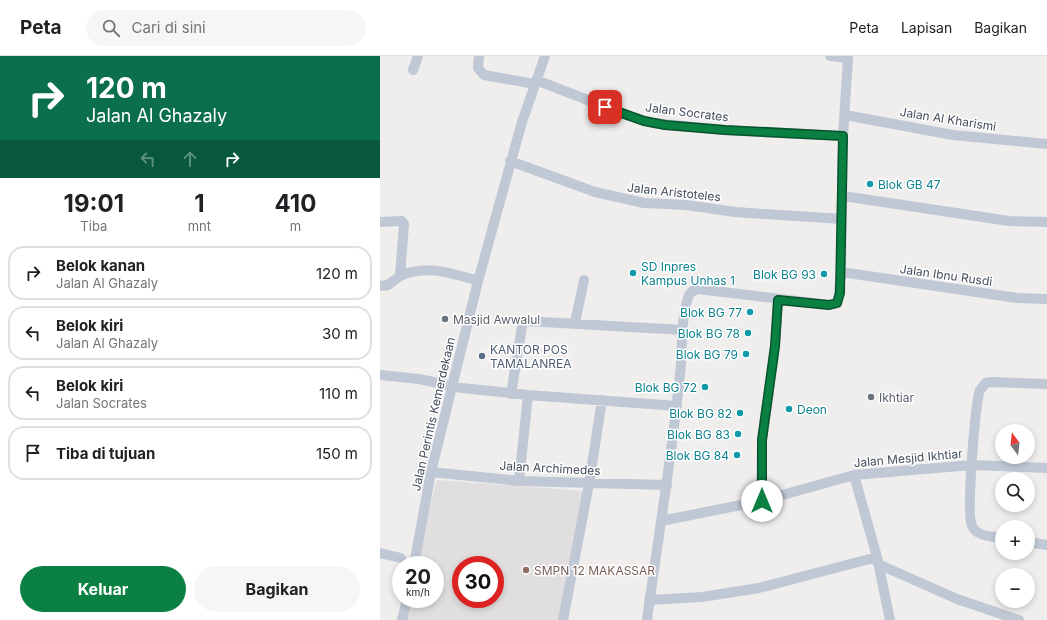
<!DOCTYPE html>
<html lang="id">
<meta charset="utf-8">
<style>
body{margin:0;font-family:Inter,sans-serif;background:#f6f6f6;color:#202124;height:100vh;display:flex;flex-direction:column;font-size:15px;white-space:nowrap}
*{box-sizing:border-box;margin:0}
p{font-size:13px;color:#757577}
.icon{flex:none;width:22px;height:22px;fill:none;stroke:currentColor;stroke-width:2;stroke-linecap:round;stroke-linejoin:round}
.map{position:relative;flex:1;overflow:hidden}
.details{display:flex;flex-direction:column;background:#fff;width:380px}
.details>*{flex:none}
.guide{background:#0b6e4f;color:#fff;overflow:hidden}
.needle{width:26px;rotate:345deg}
.fabs{position:absolute;left:615px;top:368px;display:grid;gap:8px}
.fabs a{display:grid;place-items:center;width:40px;height:40px;border-radius:50%;background:#fff;box-shadow:0 2px 6px #0003;font-size:20px}
.speed{position:absolute;left:12px;top:500px;display:flex;gap:8px;font-size:20px;font-weight:700;text-align:center}
.speed>*{display:grid;place-content:center;width:52px;height:52px;border-radius:50%;background:#fff;box-shadow:0 2px 6px #0003;line-height:1}
.speed small{font-size:10px;font-weight:400}
.speed .limit{border:6px solid #d22;background:#fff;color:#111}
.pin{position:absolute;display:grid;place-items:center;width:34px;height:34px;color:#fff;margin:-17px;border-radius:8px;box-shadow:0 2px 6px #0006}
.me{position:absolute;width:44px;margin:-22px;rotate:0deg;stroke-linejoin:round;filter:drop-shadow(0 0 3px #0008)}
.turn{display:flex;align-items:center;gap:14px;height:84px;padding:0 20px;font-size:18px}
.turn .icon{width:52px;height:52px;stroke-width:2.5}
.turn b{display:block;font-size:28px;line-height:34px}
.lanes{display:flex;align-items:center;height:38px;padding:0 20px;background:#0003;justify-content:center;gap:20px;direction:ltr}
.lanes .off{opacity:.35}
.eta{display:flex;justify-content:space-evenly;align-items:center;height:68px;text-align:center}
.eta b{font-size:24px;font-weight:700;line-height:28px}
.action{display:flex;gap:8px;margin-top:auto;padding:8px 20px}
.action a{flex:1;height:46px;border-radius:24px;background:#0b8043;color:#fff;font-size:16px;font-weight:700;line-height:46px;text-align:center}
.action a+a{background:#f6f6f6;color:#202124}
ul{padding:0;list-style:none}
li{display:flex;align-items:center;gap:12px;height:54px;margin:0 8px 6px;padding:0 12px;border:2px solid #e0e0e0;border-radius:16px}
li div{flex:1}
li b{display:block;font-size:15px}
li em{font-style:normal}
header{display:flex;align-items:center;gap:24px;box-sizing:border-box;height:56px;padding:0 20px;background:#fff;border-bottom:1px solid #e0e0e0}
header strong{font-size:19px}
nav{display:flex;gap:22px;margin-inline-start:auto;font-size:14px}
.search{width:280px;height:36px;background:#f6f6f6;display:flex;align-items:center;gap:10px;box-sizing:border-box;padding:0 14px;border-radius:22px;color:#757577;font-size:15px}
main{display:flex;flex:1;min-height:0}
.map>svg:first-child{display:block}
.education{fill:#e1dedf;fill-rule:evenodd}
.lines{fill:none;stroke-linecap:round;stroke-linejoin:round}
.street{stroke:#bfc8d4;stroke-width:10}
.route-casing{stroke:#07532c;stroke-width:10}
.route{stroke:#0b8043;stroke-width:7}
.culture-dot{fill:#0f9aa8;stroke:#fff;stroke-width:1.5}
.worship-dot{fill:#6b7280;stroke:#fff;stroke-width:1.5}
.service-dot{fill:#5c6f8a;stroke:#fff;stroke-width:1.5}
.education-dot{fill:#8d6e63;stroke:#fff;stroke-width:1.5}
.labels{text-anchor:middle;dominant-baseline:central;stroke-width:3;stroke-linejoin:round;paint-order:stroke}
.street-label{font-size:12px;fill:#444e5c;stroke:#fff}
.culture-label{font-size:12px;fill:#0d838f;stroke:#fff;text-anchor:end}
.worship-label{font-size:12px;fill:#5b616d;stroke:#fff;text-anchor:start}
.service-label{font-size:12px;fill:#4e5e75;stroke:#fff;text-anchor:start}
.education-label{font-size:12px;fill:#785e54;stroke:#fff;text-anchor:start}
</style>
<header>
<strong>Peta</strong>
<div class="search"><svg class="icon" aria-label="search" viewBox="0 0 24 24"><circle cx="10" cy="10" r="6"/><path d="M15 15l6 6"/></svg>Cari di sini</div>
<nav><a>Peta</a><a>Lapisan</a><a>Bagikan</a></nav>
</header>
<main>
<section class="details">
<div class="guide">
<div class="turn"><svg class="icon" aria-label="right" viewBox="0 0 24 24"><path d="M7 20v-9h11M14 6l5 5-5 5"/></svg><div><b>120 m</b>Jalan Al Ghazaly</div></div>
<div class="lanes"><svg class="icon off" aria-label="left" viewBox="0 0 24 24"><path d="M17 20v-9H6M10 6l-5 5 5 5"/></svg><svg class="icon off" aria-label="ahead" viewBox="0 0 24 24"><path d="M12 20V5M6 11l6-6 6 6"/></svg><svg class="icon" aria-label="right" viewBox="0 0 24 24"><path d="M7 20v-9h11M14 6l5 5-5 5"/></svg></div>
</div>
<div class="eta">
<div><b>19:01</b><p>Tiba</p></div>
<div><b>1</b><p>mnt</p></div>
<div><b>410</b><p>m</p></div>
</div>
<ul>
<li><svg class="icon" aria-label="right" viewBox="0 0 24 24"><path d="M7 20v-9h11M14 6l5 5-5 5"/></svg><div><b>Belok kanan</b><p>Jalan Al Ghazaly</p></div><em>120 m</em></li>
<li><svg class="icon" aria-label="left" viewBox="0 0 24 24"><path d="M17 20v-9H6M10 6l-5 5 5 5"/></svg><div><b>Belok kiri</b><p>Jalan Al Ghazaly</p></div><em>30 m</em></li>
<li><svg class="icon" aria-label="left" viewBox="0 0 24 24"><path d="M17 20v-9H6M10 6l-5 5 5 5"/></svg><div><b>Belok kiri</b><p>Jalan Socrates</p></div><em>110 m</em></li>
<li><svg class="icon" aria-label="arrive" viewBox="0 0 24 24"><path d="M6 21V4h12l-3 4 3 4H6"/></svg><div><b>Tiba di tujuan</b></div><em>150 m</em></li>
</ul>
<div class="action"><a>Keluar</a><a>Bagikan</a></div>
</section>
<div class="map">
<svg width="667" height="564" viewBox="0 0 667 564">
<rect width="100%" height="100%" fill="#f0eded"/>
<path class="education" d="M57,424L204,435L181,564H18L24,543H55V509H34ZM81,509H115V543H81Z"/>
<g class="lines">
<path class="street" d="M99,0L98,12L104,19L155,28
M450,0L468,2V0
M33,14L38,0
M156,24L249,60L273,67L345,74L463,80
M465,59L573,79L667,88
M130,105L215,136L264,147L306,149L355,156L461,163
M463,140L629,165L667,166
M0,166L22,165L24,168L20,220C47,208 71,217 98,225
M461,216L637,242L667,243
M0,230L8,229L20,220
M195,267L204,224
M0,319L39,323L82,332L148,339L297,350
M131,338L142,270L145,265L303,274
M51,416L139,425L287,429
M474,419L497,501L510,564
M139,425L148,339
M381,445L382,384L395,290L398,244
M281,465L381,445L474,419L592,409L667,412
M622,482C612,480 597,481 592,470C586,458 595,350 600,334L606,327L611,326L667,328
M648,486L667,489
M0,497L21,502
M498,508L577,543L639,564
M34,509L51,416L98,225L142,66L165,0
M269,544L322,541L379,532L497,501
M22,564L27,543
M183,564L209,428L222,344
M267,564C278,482 292,400 300,318C303,294 300,266 308,242C309,237 313,234 318,233L449,249L457,247L458,243L461,216L463,80L468,2"/>
</g>
<g class="lines">
<defs>
<path id="route" d="M225,51L264,65L285,69L345,74L463,80L460,237L457,247L449,249L398,244L395,290L382,384V445"/>
</defs>
<use href="#route" class="route-casing"/>
<use href="#route" class="route"/>
</g>
<g class="culture-dot">
<circle cx="490" cy="128" r="4"/>
<circle cx="253" cy="217" r="4"/>
<circle cx="444" cy="218" r="4"/>
<circle cx="370" cy="256" r="4"/>
<circle cx="368" cy="277" r="4"/>
<circle cx="366" cy="298" r="4"/>
<circle cx="325" cy="331" r="4"/>
<circle cx="409" cy="353" r="4"/>
<circle cx="360" cy="357" r="4"/>
<circle cx="358" cy="378" r="4"/>
<circle cx="357" cy="399" r="4"/>
</g>
<g class="worship-dot">
<circle cx="65" cy="263" r="4"/>
<circle cx="491" cy="341" r="4"/>
</g>
<circle class="service-dot" cx="102" cy="300" r="4"/>
<circle class="education-dot" cx="146" cy="514" r="4"/>
<g class="labels">
<g class="street-label">
<text transform="translate(307 56) rotate(7)">Jalan Socrates</text>
<text transform="translate(568 63) rotate(9)">Jalan Al Kharismi</text>
<text transform="translate(294 136) rotate(6)">Jalan Aristoteles</text>
<text transform="translate(566 219) rotate(8)">Jalan Ibnu Rusdi</text>
<text transform="translate(53 358) rotate(-77)">Jalan Perintis Kemerdekaan</text>
<text transform="translate(528 402) rotate(-5)">Jalan Mesjid Ikhtiar</text>
<text transform="translate(170 412) rotate(3)">Jalan Archimedes</text>
</g>
<g class="culture-label">
<text x="498" y="128" text-anchor="start">Blok GB 47</text>
<text x="261" y="210" text-anchor="start">SD Inpres<tspan x="261" dy="14">Kampus Unhas 1</tspan></text>
<text x="436" y="218">Blok BG 93</text>
<text x="362" y="256">Blok BG 77</text>
<text x="360" y="277">Blok BG 78</text>
<text x="358" y="298">Blok BG 79</text>
<text x="317" y="331">Blok BG 72</text>
<text x="417" y="353" text-anchor="start">Deon</text>
<text x="352" y="357">Blok BG 82</text>
<text x="350" y="378">Blok BG 83</text>
<text x="349" y="399">Blok BG 84</text>
</g>
<g class="worship-label">
<text x="73" y="263">Masjid Awwalul</text>
<text x="499" y="341">Ikhtiar</text>
</g>
<g class="service-label">
<text x="110" y="293">KANTOR POS<tspan x="110" dy="14">TAMALANREA</tspan></text>
</g>
<g class="education-label">
<text x="154" y="514">SMPN 12 MAKASSAR</text>
</g>
</g>
</svg>
<div class="fabs">
<a><svg class="needle" viewBox="-14 -14 28 28"><path d="M0-13l5 13h-10z" fill="#e53935"/><path d="M0 13l5-13h-10z" fill="#757577"/></svg></a>
<a><svg class="icon" aria-label="search" viewBox="0 0 24 24"><circle cx="10" cy="10" r="6"/><path d="M15 15l6 6"/></svg></a>
<a>+</a>
<a>−</a>
</div>
<div class="speed"><div>20<small>km/h</small></div><div class="limit">30</div></div>
<div class="pin" style="left:225px;top:51px;background:#d93025"><svg class="icon" aria-label="arrive" viewBox="0 0 24 24"><path d="M6 21V4h12l-3 4 3 4H6"/></svg></div>
<svg class="me" style="left:382px;top:445px" viewBox="-20 -20 40 40"><circle r="19" fill="#fff"/><path d="M0-13L10 11 0 6-10 11z" fill="#0b8043"/></svg>
</div>
</main>
